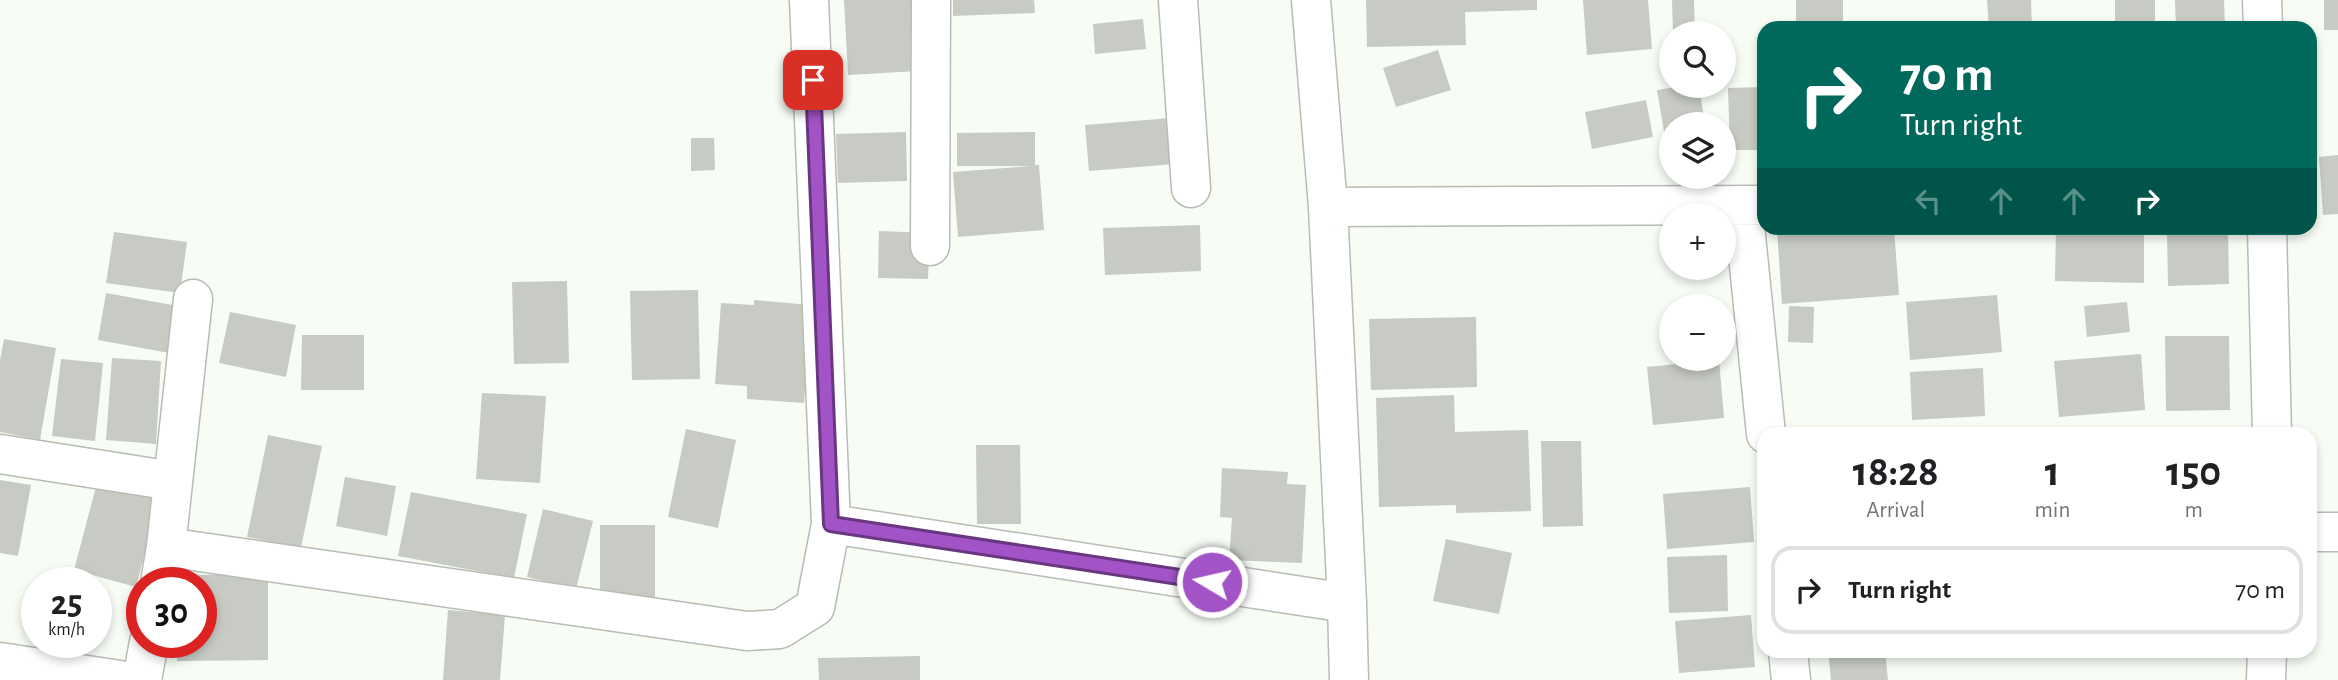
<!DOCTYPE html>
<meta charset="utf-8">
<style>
body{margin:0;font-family:"Alegreya Sans",sans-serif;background:#f2f2f2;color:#202124;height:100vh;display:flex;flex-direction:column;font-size:26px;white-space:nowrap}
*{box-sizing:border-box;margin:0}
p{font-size:23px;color:#757577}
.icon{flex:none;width:38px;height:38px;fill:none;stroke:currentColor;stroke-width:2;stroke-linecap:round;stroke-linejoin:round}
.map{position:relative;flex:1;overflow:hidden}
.sheet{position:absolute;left:1757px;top:427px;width:560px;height:231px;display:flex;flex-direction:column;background:#fff;border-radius:21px;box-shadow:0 4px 10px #0003}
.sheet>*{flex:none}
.hud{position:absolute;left:1757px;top:21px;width:560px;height:214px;border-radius:21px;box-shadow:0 4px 10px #0003;background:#00695c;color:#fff;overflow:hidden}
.buttons{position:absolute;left:1659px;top:21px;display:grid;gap:14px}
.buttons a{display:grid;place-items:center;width:77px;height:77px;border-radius:50%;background:#fff;box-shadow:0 4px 10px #0003;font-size:35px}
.speed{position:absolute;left:21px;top:567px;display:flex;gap:14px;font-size:35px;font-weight:700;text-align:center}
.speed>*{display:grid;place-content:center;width:91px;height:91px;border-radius:50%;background:#fff;box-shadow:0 4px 10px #0003;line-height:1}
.speed small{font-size:18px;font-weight:400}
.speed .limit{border:10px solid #d22;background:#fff;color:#111}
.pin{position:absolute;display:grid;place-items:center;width:60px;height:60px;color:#fff;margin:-30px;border-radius:14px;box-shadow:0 4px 10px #0006}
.me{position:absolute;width:77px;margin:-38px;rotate:279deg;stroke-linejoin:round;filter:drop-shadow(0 0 5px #0008)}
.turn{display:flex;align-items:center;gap:24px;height:147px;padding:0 28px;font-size:32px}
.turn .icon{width:91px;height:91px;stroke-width:2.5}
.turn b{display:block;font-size:49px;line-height:60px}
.lanes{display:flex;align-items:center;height:66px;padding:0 28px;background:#0003;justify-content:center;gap:35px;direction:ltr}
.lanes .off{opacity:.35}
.eta{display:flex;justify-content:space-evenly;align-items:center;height:119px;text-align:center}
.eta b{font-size:42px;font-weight:700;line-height:49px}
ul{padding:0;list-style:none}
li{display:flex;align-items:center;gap:21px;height:88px;margin:0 14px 10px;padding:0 14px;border:4px solid #e0e0e0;border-radius:21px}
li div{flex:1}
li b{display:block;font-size:26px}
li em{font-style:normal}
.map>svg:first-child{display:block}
.building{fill:#c7cbc4}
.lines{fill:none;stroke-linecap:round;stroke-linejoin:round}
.street-casing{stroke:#b8bcb5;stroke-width:41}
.street{stroke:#fff;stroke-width:38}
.route-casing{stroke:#693781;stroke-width:18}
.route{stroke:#a254c6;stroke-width:12}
</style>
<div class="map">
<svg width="2338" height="680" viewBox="0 0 2338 680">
<rect width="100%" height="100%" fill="#f7fcf5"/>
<path class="building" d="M844,0H914L918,71L848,75Z
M953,0H1034L1035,13L953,16Z
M1366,0H1537V10L1465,12L1466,45L1367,47Z
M1583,0H1648L1652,49L1587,55Z
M1672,0H1694L1695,33H1673Z
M1796,0H1843V28H1796Z
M1987,0H2031L2032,28H1989Z
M2115,0H2155V28H2115Z
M2175,0H2224L2225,28H2176Z
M2324,0H2338V30H2324Z
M1143,19L1146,49L1095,54L1093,24Z
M1438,50L1451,90L1396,107L1383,68Z
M1683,86H1699L1705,124H1671V161H1669L1657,90Z
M1764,87V150H1730L1728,88Z
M1646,100L1653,137L1592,149L1585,112Z
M1171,118L1175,164L1089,171L1085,125Z
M906,132L907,181L838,183L836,134Z
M1035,132V165H1039L1044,230L958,237L953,172L1031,166H957V133Z
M691,138H714L715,170L691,171Z
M2338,155V214L2323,215L2319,157Z
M1200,225L1201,271L1105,275L1103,228Z
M1800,228H1894L1899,295L1782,304L1777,229Z
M2056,230L2144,232V283L2055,281Z
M879,231L930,233L928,279L878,278Z
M2228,231L2229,284L2168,286L2167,233Z
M114,232L187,242L180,293L106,283Z
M567,281L569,363L514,364L512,282Z
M698,290L700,379L632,380L630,291Z
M106,293L178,306L169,353L98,340Z
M1997,295L2002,352L1910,360L1906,302Z
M754,300L811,305L804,403L747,399V386L715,384L721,303L754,305Z
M2127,302L2130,332L2087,337L2084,306Z
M1789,306L1814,307L1813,343L1788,342Z
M230,312L296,325L286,377L219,363Z
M1476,317L1477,387L1371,390L1369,319Z
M302,335H364V390H301Z
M2165,336H2229L2230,410L2166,411Z
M4,339L56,348L40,440L0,432V360Z
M2141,354L2145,410L2059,417L2054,361Z
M112,358L161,361L156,444L106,440Z
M61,359L103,363L95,441L52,436Z
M1719,360L1724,418L1653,425L1647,367Z
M1983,368L1985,416L1912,420L1910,372Z
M482,393L546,396L540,483L476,479Z
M1454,395L1455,432L1528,430L1531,511L1456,513V505L1379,507L1376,398Z
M686,429L736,440L718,528L668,517Z
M268,435L322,446L301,548L247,537Z
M1541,441H1581L1583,526L1543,527Z
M976,445H1020L1021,524H977Z
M1222,468L1288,472L1287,484L1306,485L1302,563L1229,560L1232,518L1220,517Z
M345,477L396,486L387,536L336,526Z
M98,479L160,496L136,587L74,570Z
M0,480L31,485L18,556L0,553Z
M1750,487L1754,542L1667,549L1663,494Z
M411,492L527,514L514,578L398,556Z
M543,509L593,521L576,589L527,577Z
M600,525H655V599H600Z
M1446,539L1512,553L1499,614L1433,601Z
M1727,555L1728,611L1669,613L1667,557Z
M268,574V660L177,661V642H201V583H176V575Z
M448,610L505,615L500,680H443Z
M1751,615L1755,667L1679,673L1675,621Z
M1828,651H1885L1888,680H1831Z
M920,656V680H819L818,658Z"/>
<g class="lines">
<defs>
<path id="street" d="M1178,0L1191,188
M1311,0L1328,207
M2262,0L2263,28
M1743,206L1766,434
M2267,228L2272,434
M930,246L931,0
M0,454L173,481
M831,524L1347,603
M2310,532H2338
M166,547L747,631L780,629L815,607L831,524L809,0
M160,583L166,547L193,299
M1788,651L1791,680
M0,662L120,680
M142,680L149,642
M1349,680L1347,603L1328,207L1764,205
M2266,680L2267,651"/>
</defs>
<use href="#street" class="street-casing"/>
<use href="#street" class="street"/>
</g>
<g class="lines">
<defs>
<path id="route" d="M813,80L831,524L1212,582"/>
</defs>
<use href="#route" class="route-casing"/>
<use href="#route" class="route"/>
</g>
</svg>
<div class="buttons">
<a><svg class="icon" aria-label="search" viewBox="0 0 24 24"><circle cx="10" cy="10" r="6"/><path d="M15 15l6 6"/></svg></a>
<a><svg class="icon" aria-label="layers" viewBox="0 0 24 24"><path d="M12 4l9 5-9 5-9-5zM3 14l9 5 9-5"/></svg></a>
<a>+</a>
<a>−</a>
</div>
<div class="speed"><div>25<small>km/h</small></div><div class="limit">30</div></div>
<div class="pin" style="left:813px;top:80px;background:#d93025"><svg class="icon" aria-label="arrive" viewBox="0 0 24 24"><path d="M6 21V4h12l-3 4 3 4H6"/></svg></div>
<svg class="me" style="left:1212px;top:582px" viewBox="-20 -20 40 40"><circle r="17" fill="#a254c6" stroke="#fff" stroke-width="3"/><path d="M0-11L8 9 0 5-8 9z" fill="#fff"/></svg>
<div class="hud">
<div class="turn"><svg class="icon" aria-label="right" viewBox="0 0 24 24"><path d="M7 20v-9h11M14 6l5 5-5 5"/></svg><div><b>70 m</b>Turn right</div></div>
<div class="lanes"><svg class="icon off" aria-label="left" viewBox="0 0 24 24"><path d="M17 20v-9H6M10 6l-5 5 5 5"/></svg><svg class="icon off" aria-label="ahead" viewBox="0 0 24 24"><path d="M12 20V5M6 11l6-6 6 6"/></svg><svg class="icon off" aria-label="ahead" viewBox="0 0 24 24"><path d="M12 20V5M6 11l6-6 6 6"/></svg><svg class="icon" aria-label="right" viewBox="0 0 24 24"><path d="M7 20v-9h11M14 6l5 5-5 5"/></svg></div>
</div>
<section class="sheet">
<div class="eta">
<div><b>18:28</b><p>Arrival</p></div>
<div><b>1</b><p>min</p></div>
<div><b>150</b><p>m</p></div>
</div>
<ul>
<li><svg class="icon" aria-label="right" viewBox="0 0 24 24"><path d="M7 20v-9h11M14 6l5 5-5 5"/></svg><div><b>Turn right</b></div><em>70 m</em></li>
</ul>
</section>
</div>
